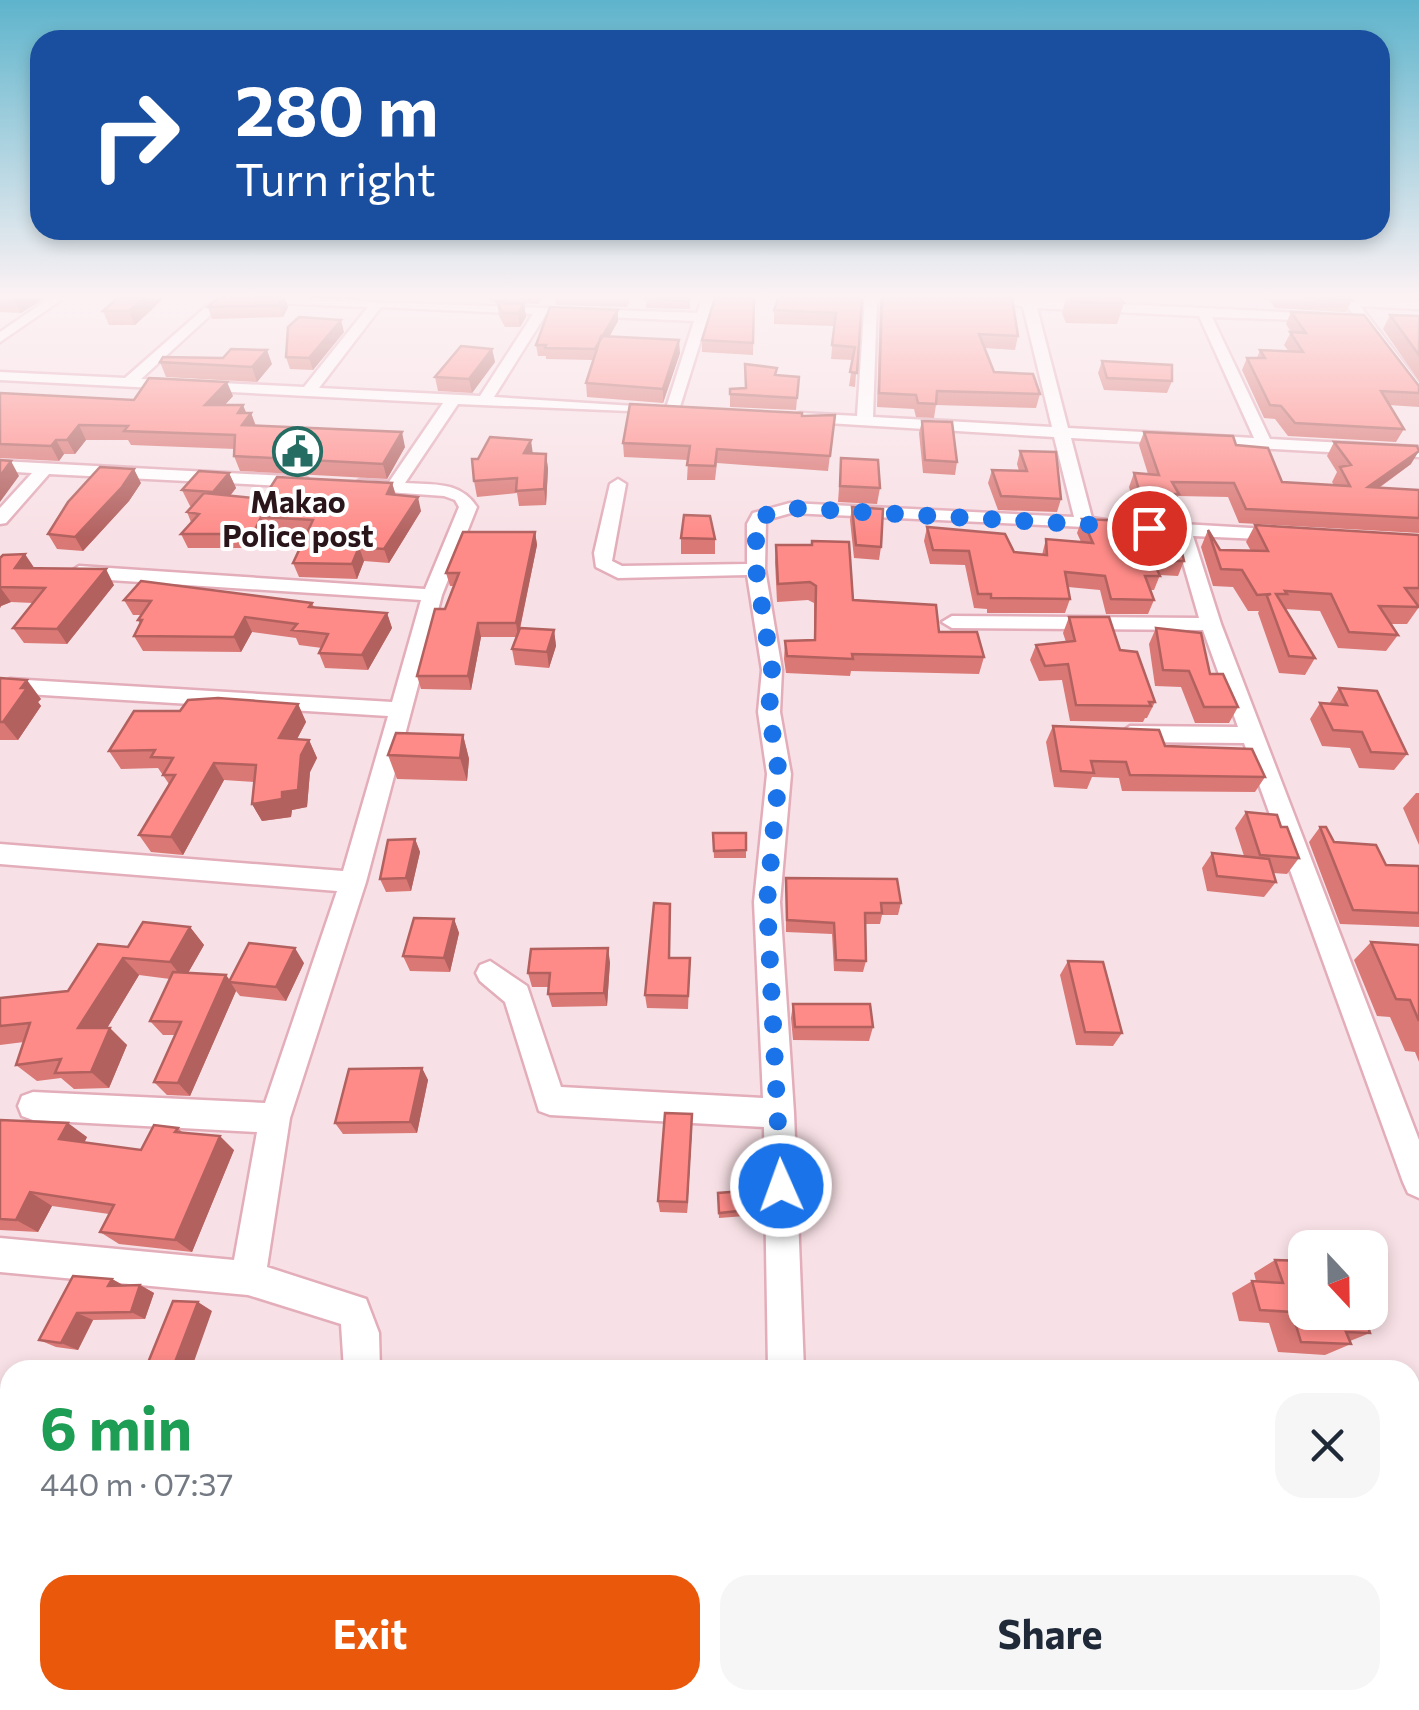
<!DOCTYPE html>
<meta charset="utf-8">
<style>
body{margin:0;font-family:Commissioner,sans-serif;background:#f6f6f7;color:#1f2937;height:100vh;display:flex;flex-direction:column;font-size:38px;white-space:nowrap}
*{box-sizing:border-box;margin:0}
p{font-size:32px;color:#747a83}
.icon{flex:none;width:55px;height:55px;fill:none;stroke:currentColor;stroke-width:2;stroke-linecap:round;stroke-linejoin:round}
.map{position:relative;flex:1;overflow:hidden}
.sheet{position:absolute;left:0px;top:1360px;width:1420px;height:350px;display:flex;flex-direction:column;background:#fff;border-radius:30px 30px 0 0;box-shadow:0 5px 15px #0003}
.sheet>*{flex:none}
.hud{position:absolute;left:30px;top:30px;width:1360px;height:210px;border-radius:30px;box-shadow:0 5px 15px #0003;background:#1a4fa0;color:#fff;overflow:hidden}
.needle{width:65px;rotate:158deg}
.tools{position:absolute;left:1288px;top:1230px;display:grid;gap:20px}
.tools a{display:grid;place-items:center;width:100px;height:100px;border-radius:20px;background:#fff;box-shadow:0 5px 15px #0003;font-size:50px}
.pin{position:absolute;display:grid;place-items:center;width:85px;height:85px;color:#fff;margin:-42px;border:5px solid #fff;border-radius:50%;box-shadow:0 2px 10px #0007}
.me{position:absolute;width:110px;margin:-55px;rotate:358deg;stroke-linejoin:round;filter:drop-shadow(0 0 8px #0008)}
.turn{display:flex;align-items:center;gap:35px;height:210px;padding:0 40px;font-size:45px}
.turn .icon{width:130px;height:130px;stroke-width:2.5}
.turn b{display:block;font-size:70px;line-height:85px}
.round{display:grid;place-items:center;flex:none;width:105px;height:105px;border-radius:30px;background:#f6f6f7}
.overview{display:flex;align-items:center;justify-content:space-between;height:170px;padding:0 40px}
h1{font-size:60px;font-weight:700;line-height:75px;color:#1e9e55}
.primary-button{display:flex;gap:20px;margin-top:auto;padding:20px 40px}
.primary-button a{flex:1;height:115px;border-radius:30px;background:#ea580c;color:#fff;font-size:40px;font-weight:700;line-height:115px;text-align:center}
.primary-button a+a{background:#f6f6f7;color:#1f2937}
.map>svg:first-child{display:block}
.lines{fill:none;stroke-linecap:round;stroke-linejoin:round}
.stream{stroke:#2e847a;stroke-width:4}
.street-casing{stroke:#e3adba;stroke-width:5}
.street{fill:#fff;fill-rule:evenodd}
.wall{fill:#da7875}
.shaded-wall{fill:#b2615f}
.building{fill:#fe8b88;stroke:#b2615f;stroke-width:2.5}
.route{stroke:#1a73e8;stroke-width:18;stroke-dasharray:0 32.4}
.labels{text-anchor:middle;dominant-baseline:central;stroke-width:8;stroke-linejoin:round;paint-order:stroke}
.far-poi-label{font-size:30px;font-weight:bold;fill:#29151a;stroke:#fff}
</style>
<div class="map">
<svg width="1419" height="1710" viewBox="0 0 1419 1710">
<rect width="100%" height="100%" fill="#f8e1e6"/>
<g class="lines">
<path class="stream" d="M311,298L339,299
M347,299L359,300"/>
<defs>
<path id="street" d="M50,298H64L0,342V332Z
M216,298H229L141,379L304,387L368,307L254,302L248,298L697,313L702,298H714L678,413L458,404L405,483C434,485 460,481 477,507L442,595L366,882L290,1118L267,1267L366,1299L379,1333L380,1370H344L341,1324L248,1295L0,1272V1238L234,1260L257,1132L33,1120L22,1116L18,1106L22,1096L33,1092L265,1103L337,891L0,864V844L343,871L388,716L10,693L2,691L0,685L10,679L392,702L421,600L79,578L70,572L79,566L425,589L459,507L455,500L444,496L360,490L352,485L360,480L389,482L443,403L0,380V372L125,378ZM381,307L533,314L480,396L319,388ZM546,314L694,321L666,408L494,397Z
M865,298H877L873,417L1052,427L1023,307L1010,303L1017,299L1321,314L1326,315V321L1212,317L1270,439L1419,447V457L1071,438L1092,518L1106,520V528L791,513L766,520L765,569L782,670L780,712L791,774L780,902L794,1113L804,1370H768L764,1127L550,1115L539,1111L505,1002L480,981L476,973L480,965L490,961L527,986L561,1087L763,1098L754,902L767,774L758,712L762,670L747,575L618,578L596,567L594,553L610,484L618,479L626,484L612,561L622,566L747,564V524L753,513L790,503L1074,517L1054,437L795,421V415L800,413L857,416ZM1037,308L1199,316L1254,438L1068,428Z
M1341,298L1419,301V309L1360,306L1419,383V398L1414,396Z
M0,461L305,477L313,482L305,487L49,474L6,523L0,524V508L32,473L0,471Z
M1182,524L1284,530L1293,535L1284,540L1193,536L1221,624L1419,1140V1198L1408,1193L1403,1182L1244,743L1130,742L1119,734L1130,726L1238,727L1203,630L952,628L942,622L952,616L1199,618L1175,535L1160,529L1169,524Z
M0,1685L10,1687V1700H42L46,1710H0Z
M269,1700H313L310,1710H266Z
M774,1700H818V1710H774Z"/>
</defs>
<use href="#street" class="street-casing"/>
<use href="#street" class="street"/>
</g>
<path class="wall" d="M0,298H45L21,313L0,312Z
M117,298H164L135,325H109L103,311Z
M285,298L288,307L283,317L212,319L208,307Z
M488,298H543L538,304L522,303L524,304L526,317L520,327H505L499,316L497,303L491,302Z
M555,298H629V303L627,307L556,305Z
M646,298H690V309L646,308Z
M754,298L753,355L702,352V340Z
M862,298L855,387L849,386L853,360L831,359L834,326L774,324V310Z
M880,298H1012L1018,336L1015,350L984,348L994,372L1040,394L1036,408L936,405L934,418L916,417L914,409L877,407Z
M1066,298H1120L1124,303L1117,324L1066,323L1062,313Z
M1256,298H1350L1352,300L1346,312L1275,308L1269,300Z
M1291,312L1419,386V407L1389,405L1404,429L1396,442L1288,436L1275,419L1264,418L1242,370L1247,358H1257L1260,350L1289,352L1284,345L1291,332L1286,324Z
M1390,315L1419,316V381L1383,329Z
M618,321L609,337L680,353L663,403L587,397L586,383L593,360L546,359V356H538L536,345Z
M344,332L313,370L290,369L286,357Z
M492,349L495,362L472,393L438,391L435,377Z
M1102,361L1172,381L1167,393L1104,390L1098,373Z
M160,362L272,364L257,382L166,377Z
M745,364L776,375L799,377L796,410L730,407V389L745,388Z
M0,393L134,400L233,396L225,405L246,413H251L256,426L405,447L387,479L240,471L234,456L235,449L131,445L128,440H86L75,454H64L59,461L0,458Z
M835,415L828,471L717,463L715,480H687L688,460L624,457L623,443L802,416Z
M922,421L957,462L955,475L923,473L919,433Z
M1144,432L1236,445L1282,482L1334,485L1332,482L1337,472L1327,456L1334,442L1411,464L1379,488L1419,490V533L1239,523L1228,497L1178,496L1173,509H1167L1163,519L1137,515L1129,487L1134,473L1148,474L1139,445Z
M1020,451L1061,499L1057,512L998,510L988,483L992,470L1019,471L1017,464Z
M533,453L546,454L548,469L546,505L519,506L517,493L477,497L474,481Z
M841,458L880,488L877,504L838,502Z
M229,473L236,488L230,496L263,499L392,483L396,495L421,511L389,563L364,561L357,579L299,577L293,563L306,534L266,531L259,548H188L181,534L191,522L187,512L192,506H190L182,490Z
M141,483L129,501L83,551L57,549L48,534Z
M852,507L881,547L879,560L854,558L850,520Z
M1082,519L1184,561L1178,576L1160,575L1154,590H1150L1154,600L1148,614H1106L1100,590L1068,587L1070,599L1065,613H987V609L974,608L965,565L930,564L924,541L927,527L1014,552L1042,555L1046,539L1081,542L1077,533Z
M1255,525L1419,535V605H1418L1419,607L1407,624H1391L1398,635L1386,651L1338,648L1320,611L1285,609L1315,658L1305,675L1279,673L1258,613L1259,611H1248L1233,587L1213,586L1201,547L1208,530L1220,550L1251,551L1246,542Z
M535,532L537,545L520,629L554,630L556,646L549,668L515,665L512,649L517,637H481L471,690L421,689L417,676L454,586H450L446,573Z
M681,538L715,539V554H681Z
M776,545L853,600L939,632L984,657L979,674L851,671L850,676L786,673L784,659L785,641L814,640V603L808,600L777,602L775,562Z
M0,558L34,568L114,585L67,644L24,643L13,628L33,603L11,602L1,606L0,608Z
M124,600L312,603L314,607L387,613L392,628L368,670L325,668L319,653L322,648L299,645L296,638L252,632L241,652L143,651L134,636L140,624L138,620L141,615H133Z
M1069,617L1120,650L1155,702L1147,718H1145L1143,722L1070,721L1062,680L1039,681L1030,660L1036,645L1066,642L1063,633Z
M1156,628L1210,674L1238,707L1229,723H1195L1181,687L1155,686L1149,644Z
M0,678L41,699L38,702L41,706L18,740H0Z
M1339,688L1407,754L1394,770L1359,768L1350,748L1322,746L1310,719L1320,703L1329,704Z
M298,704L306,722L297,739L309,740L317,758L310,772L307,807L292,810L291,817L262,821L252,804L254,782L224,780L183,855L151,852L139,835L169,784L158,768L121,769L109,751L180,711Z
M1053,726L1165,746L1265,777L1255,792L1122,791L1119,778L1092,777L1087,789L1054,787L1046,742Z
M463,735L469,759L467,781L397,779L388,755Z
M1416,793H1419V845L1403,808Z
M1246,812L1281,827L1299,858L1287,874L1273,873L1276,882L1264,897L1207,891L1202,868L1212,853L1244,856L1235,828Z
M1320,827L1334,842L1386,865L1419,866V927L1340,924L1309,842Z
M713,833H746V858H714Z
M415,839L420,852L411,891L386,892L380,879Z
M786,878L901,903L898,915H882L880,924H865L866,961L863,972L834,971L832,934L786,932Z
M670,904V958H690L688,1009L647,1008L645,995Z
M454,919L459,933L450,972L410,971L403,956Z
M190,927L204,945L188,973L226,975L230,980L304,963L286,1001L240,996L236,991L190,1096L167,1095L154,1082L175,1035H163L150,1021L170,979L139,975L107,1028L127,1045L109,1088L74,1089L61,1078L37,1081L16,1065L24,1042L0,1045V998L68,991L128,947Z
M1371,942L1419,945V1062L1415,1052L1405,1051L1390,1017L1377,1016L1354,960Z
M1068,961L1122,1033L1113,1046L1076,1045L1060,975Z
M610,962L607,1006L552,1007L548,994L549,987H532L528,973Z
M793,1004L873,1027L869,1041L793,1040L791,1018Z
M422,1068L428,1080L417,1133L343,1134L335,1123Z
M0,1120L87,1137L84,1143L141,1150L178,1128L183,1133L234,1150L192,1252L119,1244L100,1232L109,1214L52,1206L38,1232L0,1230Z
M692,1127L687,1213L660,1212L658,1201Z
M718,1193L758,1209V1215L719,1218Z
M1275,1260L1370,1333L1350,1341L1351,1344L1325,1355L1278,1352L1269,1323L1239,1321L1232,1293L1252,1281H1256L1254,1273Z
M112,1279L123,1285H140L154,1293L145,1319L93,1320L78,1350L56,1347L39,1340Z
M1419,1561V1630L1410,1604V1562Z
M1410,1682H1419V1710H1390L1386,1700H1410Z
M996,1700H1039L1040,1710H997Z"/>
<path class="shaded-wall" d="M16,298H45L21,313L13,299Z
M144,298H164L135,325L129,311Z
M283,298H285L288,307L283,317L279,305Z
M524,304L526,317L520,327L518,313Z
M618,310V321L596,360L595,349Z
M341,320L344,332L313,370L309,358Z
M679,340L680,353L663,403V389Z
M492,349L495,362L472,393L469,379Z
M267,350L272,364L257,382L252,367Z
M227,382L233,396L211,419L205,405Z
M243,405L248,417L251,413L256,427L248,440L238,413Z
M79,425L86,440L75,454L67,440Z
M402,432L405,447L387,479L383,464Z
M56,440L64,454L59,461L51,446Z
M531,440L533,455L524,453Z
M1419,451L1411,464L1360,501L1368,487Z
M546,454L548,469L546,505L544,489Z
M11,461L19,476L0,502V476Z
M134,469L141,483L129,501L83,551L75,537Z
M229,473L236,488L220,508L213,492Z
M392,483L396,497L387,494Z
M418,497L421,511L389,563L384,549Z
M261,517L266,531L259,548L253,534Z
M535,532L537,545L518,637L516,623Z
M359,547L364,561L357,579L352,564Z
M25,554L35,569L15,568Z
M106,569L114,585L67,644L57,629Z
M0,587L11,602L1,606L0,608Z
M387,613L392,628L368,670L362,655Z
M245,617L252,632L241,652L234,637Z
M478,623L481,637L471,690L468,676Z
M554,630L556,646L549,668L547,652Z
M27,680L41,699L38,702L41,706L18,740L3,722L21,688Z
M298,704L306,722L288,756L279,738Z
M463,735L469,759L467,781L460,758Z
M309,740L317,758L310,772L307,807L292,810L291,817L262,821L252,804L282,792Z
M214,763L224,780L183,855L171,837Z
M415,839L420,852L411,891L406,878Z
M454,919L459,933L450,972L444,958Z
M190,927L204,945L184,980L170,962Z
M295,948L304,963L286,1001L276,987Z
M608,948L610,962L607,1006L604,993Z
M123,958L139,975L97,1045L78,1028Z
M226,975L236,991L190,1096L178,1083Z
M110,1028L127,1045L109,1088L91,1072Z
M422,1068L428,1080L417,1133L410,1122Z
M692,1114V1127L687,1213V1202Z
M68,1123L87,1137L79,1153L59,1139Z
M220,1136L234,1150L192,1252L175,1240Z
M30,1192L52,1206L38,1232L16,1220Z
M112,1279L126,1287L108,1286Z
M140,1285L154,1293L145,1319L131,1312Z
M198,1302L212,1311L191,1370H172Z
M77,1313L93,1320L78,1350L61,1343Z"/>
<path class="building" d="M117,298H144L129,311H103Z
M218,298H283L279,305L208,307Z
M646,298H690L689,301L645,299Z
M715,298H754L753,343L702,340Z
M778,298H862L857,373L850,372L855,347L832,345L836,313L774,310Z
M882,298H1012L1018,336L979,334L994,372L1033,374L1040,394L937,391L936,404L918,403L916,395L879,393Z
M1070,298H1120L1124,303L1072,302Z
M1304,298H1350L1352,300Z
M497,302L524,304L518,313H503Z
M550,307L618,310L595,349L545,348L546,345H536Z
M1291,312L1364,315L1419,386V393L1381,391L1404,429L1295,423L1281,406L1270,405L1247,358H1265L1260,350L1303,352L1290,332L1306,333Z
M1390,315L1419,316V355Z
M299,317L341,320L309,358L286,357L288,327Z
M601,336L679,340L663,389L586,383Z
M461,346L492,349L469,379L435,377Z
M231,349L267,350L252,367L160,362L163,357L223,358Z
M1102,361L1172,365V381L1107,378Z
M745,364L777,368L775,375L799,377L797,398L730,394V389L746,388Z
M149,378L227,382L205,405H243L238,413H251L242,425L402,432L383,464L234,456L235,435L124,431L128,426L79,425L67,440H56L51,446L0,444V393L134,400Z
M630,404L802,413V416L835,415L830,456L717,449L715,466L687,465L690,446L623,443Z
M922,421L952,422L957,462L925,460Z
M1144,432L1233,436L1236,445L1268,448L1282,482L1350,486L1340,467L1351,465L1334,442L1417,446L1419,451L1368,487L1419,490V518L1246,509L1234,483L1172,482L1179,494H1165L1169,504L1142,500L1134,473L1159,475Z
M490,437L531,440L524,453L546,454L544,489L516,491L517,478L474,481L472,459H478Z
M1020,451L1056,452L1061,499L1001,496L992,470L1027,471Z
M841,458L878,460L880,488L840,486Z
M0,460L11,461L0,476Z
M100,467L134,469L122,487L75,537L48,534L68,502Z
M199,471L229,473L213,492L182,490Z
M277,477L392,483L387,494L418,497L384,549L359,547L352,564L293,563L313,520L261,517L253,534H181L199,514L187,512L204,493L263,499Z
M852,507L883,509L881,547L856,545Z
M684,515L710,516L715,539L681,538Z
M1082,519L1175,523L1184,561H1153L1160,576H1145L1154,600L1111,599L1105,576L1065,572L1070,599L991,598V594H978L969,551L933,550L927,527L1005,534L1014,552L1047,555L1046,539L1093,543Z
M1255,525L1419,535V588H1405L1419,607L1379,606L1398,635L1349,632L1331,594L1285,591L1287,594H1276L1315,658L1289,656L1267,596L1271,594L1257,595L1242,570L1221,569L1208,530L1220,550L1268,551Z
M463,532H535L516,623H478L468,676H417L435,609H445L459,573H446Z
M812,541L849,542L853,600L936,605L939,632H977L984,657L852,654L853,659L787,656L785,641L815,640L816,586L810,582L778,584L776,545H812Z
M25,554L15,568L106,569L57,629L13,628L45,588L0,587V558L3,555Z
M141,581L312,603L309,607L387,613L362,655L319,653L328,634L292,630L297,624L245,617L234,637L134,636L142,620H138L151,601L124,600Z
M1069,617H1109L1120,650L1137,652L1155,702H1149L1151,706L1076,705L1068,664L1045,666L1036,645L1075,641Z
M520,628L554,630L547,652L512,649Z
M1156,628L1201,633L1210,674H1223L1238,707H1204L1189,671L1163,670Z
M0,678L27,680L21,688H27L3,722H0Z
M1339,688L1377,691L1407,754L1371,752L1362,732L1333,730L1320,703L1347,705Z
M218,698L298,704L279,738L309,740L301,755L298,790L282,792V799L252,804L256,765L214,763L171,837L139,835L175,775H163L173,758L151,757L155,750L109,751L134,711H180L188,700Z
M1053,726L1159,730L1165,746L1252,749L1265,777L1130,775L1126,762L1091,761L1094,773L1061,771Z
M396,733L463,735L460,758L388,755Z
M1246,812L1277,815L1281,827H1287L1299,858L1260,855Z
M1320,827H1326L1334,842L1376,845L1386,865L1419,866V913L1353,910Z
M713,833H746V850L714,851Z
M415,839L406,878L380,879L388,840Z
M1212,853L1269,859L1276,882L1217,876Z
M786,878L897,879L901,903H881L882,913H865L866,961L836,960L834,923L787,920Z
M654,903L670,904L669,958H690L688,996L645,995Z
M414,918L454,919L444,958L403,956Z
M143,922L190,927L170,962L123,958L78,1028H110L91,1072L55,1073L61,1059L16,1065L30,1023L0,1026V998L68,991L98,944L128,947Z
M1371,942L1419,945V1021L1410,1000L1396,999Z
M249,943L295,948L276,987L229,982Z
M608,948L604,993L548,994L550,973H528L531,949Z
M1068,961L1103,962L1122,1033L1085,1032Z
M173,972L226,975L178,1083L154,1082L181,1022L150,1021Z
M793,1004H870L873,1027H795Z
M422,1068L410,1122L335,1123L349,1069Z
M665,1113L692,1114L687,1202L658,1201Z
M0,1120L68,1123L59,1139L141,1150L154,1125L178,1128L175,1132L220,1136L175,1240L100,1232L114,1205L30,1192L16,1220L0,1219Z
M756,1190L758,1209L719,1213L718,1193Z
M1275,1260L1305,1261V1312H1363L1370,1333L1346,1332L1351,1344L1301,1342L1292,1312L1260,1310L1252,1281L1283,1283Z
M73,1276L112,1279L108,1286L140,1285L131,1312L77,1313L61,1343L39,1340Z
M173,1301L198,1302L172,1370H145Z
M1410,1684H1419V1710H1416L1410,1691Z
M665,1700H758V1710H665Z
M910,1700H947L948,1710H911Z
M1009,1700H1039L1040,1710H1010Z"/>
<linearGradient id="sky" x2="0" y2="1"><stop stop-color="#5eb4cc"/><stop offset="0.55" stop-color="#fcf2f4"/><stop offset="1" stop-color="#fcf2f4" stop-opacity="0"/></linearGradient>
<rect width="1419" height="537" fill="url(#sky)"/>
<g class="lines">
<path class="route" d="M781,1186L767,902L779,774L769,712L772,670L756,569V524L759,517L790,508L1149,528"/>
</g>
<defs>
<symbol id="civic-ring" viewBox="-11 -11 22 22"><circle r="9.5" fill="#fff" stroke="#256c62" stroke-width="1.5"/><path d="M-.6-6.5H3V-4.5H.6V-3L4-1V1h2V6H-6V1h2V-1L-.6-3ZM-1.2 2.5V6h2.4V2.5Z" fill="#256c62"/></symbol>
</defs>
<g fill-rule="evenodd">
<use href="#civic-ring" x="270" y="424" width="55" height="55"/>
</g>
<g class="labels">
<g class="far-poi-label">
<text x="298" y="500">Makao<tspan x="298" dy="34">Police post</tspan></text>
</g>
</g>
</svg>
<div class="tools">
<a><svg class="needle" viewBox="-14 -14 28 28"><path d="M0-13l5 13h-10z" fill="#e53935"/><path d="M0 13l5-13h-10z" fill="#747a83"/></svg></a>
</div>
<div class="pin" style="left:1149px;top:528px;background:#d93025"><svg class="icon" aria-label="arrive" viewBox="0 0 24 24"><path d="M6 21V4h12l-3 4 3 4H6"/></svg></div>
<svg class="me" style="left:781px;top:1186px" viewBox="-20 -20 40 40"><circle r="17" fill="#1a73e8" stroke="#fff" stroke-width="3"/><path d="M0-11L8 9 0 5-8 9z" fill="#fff"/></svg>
<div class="hud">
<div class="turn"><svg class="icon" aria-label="right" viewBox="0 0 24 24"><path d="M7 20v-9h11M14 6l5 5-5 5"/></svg><div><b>280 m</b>Turn right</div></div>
</div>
<section class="sheet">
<div class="overview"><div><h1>6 min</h1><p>440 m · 07:37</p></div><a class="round"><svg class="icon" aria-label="close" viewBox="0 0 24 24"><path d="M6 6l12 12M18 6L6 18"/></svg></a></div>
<div class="primary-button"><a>Exit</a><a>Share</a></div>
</section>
</div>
